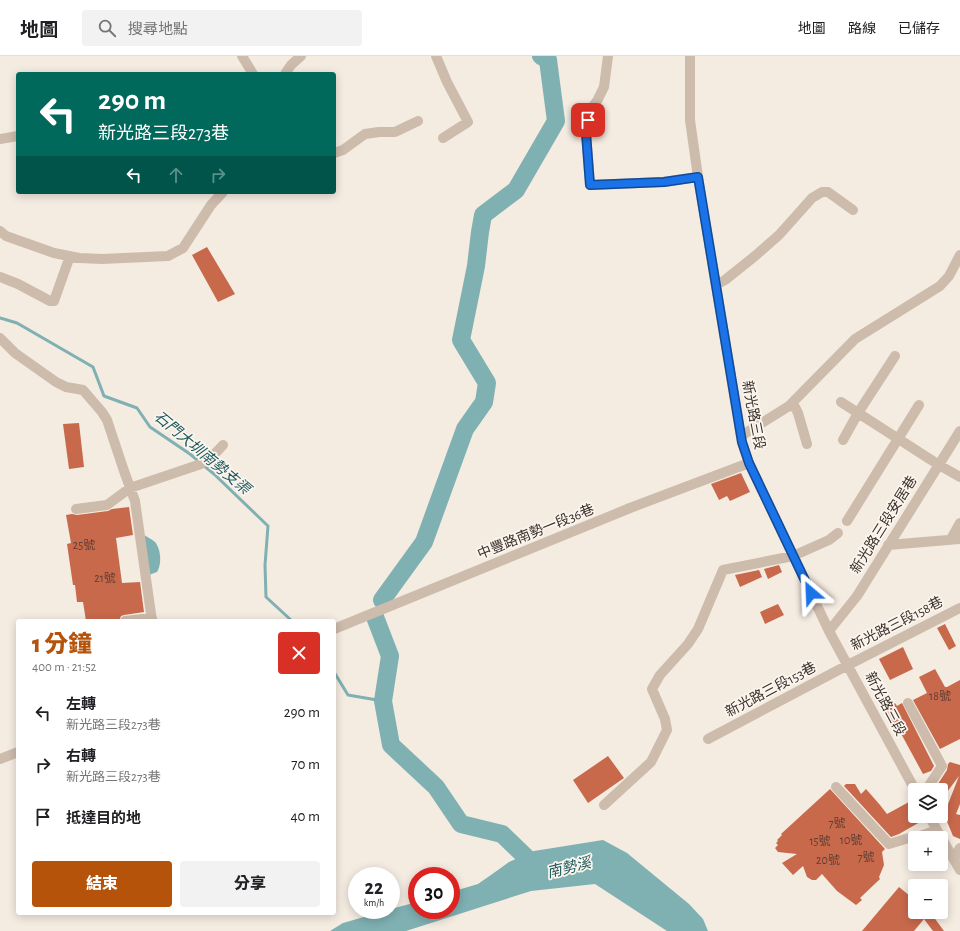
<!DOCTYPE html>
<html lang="zh-TW">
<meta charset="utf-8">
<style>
body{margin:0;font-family:"Alegreya Sans","Noto Sans TC",sans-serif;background:#f2f2f2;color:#202124;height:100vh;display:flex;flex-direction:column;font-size:15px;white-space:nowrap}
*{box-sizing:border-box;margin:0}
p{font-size:13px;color:#757577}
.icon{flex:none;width:22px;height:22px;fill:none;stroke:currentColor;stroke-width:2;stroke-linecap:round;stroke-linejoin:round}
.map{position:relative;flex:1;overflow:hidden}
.panel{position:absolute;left:16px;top:563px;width:320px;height:296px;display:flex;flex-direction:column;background:#fff;border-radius:4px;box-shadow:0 2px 10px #0003}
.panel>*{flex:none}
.banner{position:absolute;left:16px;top:16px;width:320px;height:122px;border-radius:4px;box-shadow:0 2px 10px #0003;background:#00695c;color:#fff;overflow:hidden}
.buttons{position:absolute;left:908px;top:727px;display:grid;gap:8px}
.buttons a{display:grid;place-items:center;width:40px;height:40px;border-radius:4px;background:#fff;box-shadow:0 2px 10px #0003;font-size:20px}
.speed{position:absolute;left:348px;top:811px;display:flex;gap:8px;font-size:20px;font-weight:700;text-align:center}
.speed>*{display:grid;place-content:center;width:52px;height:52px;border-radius:50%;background:#fff;box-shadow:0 2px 10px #0003;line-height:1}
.speed small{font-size:10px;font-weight:400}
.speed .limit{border:6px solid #d22;background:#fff;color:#111}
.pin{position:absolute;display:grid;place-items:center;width:34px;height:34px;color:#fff;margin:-17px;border-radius:8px;box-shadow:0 2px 6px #0006}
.me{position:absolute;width:44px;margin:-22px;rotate:334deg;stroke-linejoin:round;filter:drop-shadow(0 0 3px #0008)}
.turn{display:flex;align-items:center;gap:14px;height:84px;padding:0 16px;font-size:18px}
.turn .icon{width:52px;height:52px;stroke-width:2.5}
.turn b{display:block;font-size:28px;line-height:34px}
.lanes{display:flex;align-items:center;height:38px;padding:0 16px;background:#0003;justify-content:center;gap:20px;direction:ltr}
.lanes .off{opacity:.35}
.round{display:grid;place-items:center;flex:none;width:42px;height:42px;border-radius:4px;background:#f2f2f2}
.head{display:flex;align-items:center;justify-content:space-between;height:68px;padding:0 16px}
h1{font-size:24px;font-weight:800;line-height:30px;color:#b45309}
.cta{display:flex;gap:8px;margin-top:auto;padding:8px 16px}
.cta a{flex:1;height:46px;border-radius:4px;background:#b45309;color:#fff;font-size:16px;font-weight:800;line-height:46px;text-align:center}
.cta a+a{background:#f2f2f2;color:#202124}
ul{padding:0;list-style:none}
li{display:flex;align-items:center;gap:12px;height:52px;padding:0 16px}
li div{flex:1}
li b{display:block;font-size:15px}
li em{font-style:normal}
header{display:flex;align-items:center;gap:24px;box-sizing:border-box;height:56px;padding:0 20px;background:#fff;border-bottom:1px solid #e0e0e0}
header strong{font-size:19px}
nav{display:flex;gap:22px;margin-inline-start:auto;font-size:14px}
.search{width:280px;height:36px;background:#f2f2f2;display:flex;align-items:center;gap:10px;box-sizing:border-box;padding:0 14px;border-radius:4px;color:#757577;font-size:15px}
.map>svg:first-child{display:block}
.water{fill:#7fb0b2}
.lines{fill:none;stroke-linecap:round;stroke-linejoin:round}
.stream{stroke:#7fb0b2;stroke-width:3}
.river{stroke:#7fb0b2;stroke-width:18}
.building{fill:#c8694b}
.minor{stroke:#cdbbac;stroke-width:10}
.route-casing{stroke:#114b97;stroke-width:10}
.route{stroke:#1a73e8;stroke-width:7}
.labels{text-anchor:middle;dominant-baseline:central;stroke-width:3.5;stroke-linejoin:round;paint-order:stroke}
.number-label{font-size:12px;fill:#5e3e33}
.street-label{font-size:14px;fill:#3b302b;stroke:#fbf5ee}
.water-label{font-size:15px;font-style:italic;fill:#1f5a5e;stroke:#fbf5ee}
</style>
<header>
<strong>地圖</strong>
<div class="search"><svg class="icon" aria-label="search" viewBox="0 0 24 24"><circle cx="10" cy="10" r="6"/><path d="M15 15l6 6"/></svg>搜尋地點</div>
<nav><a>地圖</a><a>路線</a><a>已儲存</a></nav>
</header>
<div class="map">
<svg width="960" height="875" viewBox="0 0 960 875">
<rect width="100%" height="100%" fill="#f4ebe1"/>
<path class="water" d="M144,479C147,481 152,483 155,486C161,493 162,508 157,516L149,519Z
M603,784L627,797L689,848L703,863L708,875H667L595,828L531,835L406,875H330L343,867L388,854H391V853L417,846V854H451V836L478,828L498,814L509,806L534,795Z"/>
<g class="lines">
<path class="stream" d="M0,262L17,267L93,311L104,340L137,352L150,371L190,398L214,418L268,470L265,509L266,541L292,565
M334,616L348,639L383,645"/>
<path class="river" d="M382,544L424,486L465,373L484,346L487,327L461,284L476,210L480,176L483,159L516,134L556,65L548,4L541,0
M375,561L390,600L383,645L391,689L436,731L461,768L502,778L532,807L539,820"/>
</g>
<path class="building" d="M207,191L235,238L218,246L192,199Z
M79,367L84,411L69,413L63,368Z
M741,417L750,436L730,445L727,440L719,444L711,428Z
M129,451L133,479L116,482L122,527L140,526L144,556L124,559L121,560L119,565H86L83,546H77L75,529H73L67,488L71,487L66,459L72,458L77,459L108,455L112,453Z
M779,509L782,516L768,523L764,513Z
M759,514L762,521L740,531L735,519Z
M778,548L784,559L765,568L760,556Z
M945,568L956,590L949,594L937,572Z
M903,591L913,613L890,624L879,603Z
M935,613L945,631H947L960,624V683L940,693L913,644L927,637L919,621Z
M895,647L897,650L902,647L934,710L931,715L923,718L898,672L895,673L884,654L888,652L887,648Z
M608,700L624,722L588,747L573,724Z
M950,706L960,709V748L956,758L960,759V783L953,780L946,763L943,761L959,720L941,744V734H934L947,714L948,708Z
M846,728H855L861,738L866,733L880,749L887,758L909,746L915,757V760H917L920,766L899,778L891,781L844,730Z
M830,733L885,793L882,796L884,809L879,821L880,823L860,842L862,844L856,849L837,835L822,818L816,824H812L807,821L803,810L793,819L782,807L797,798L778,796L775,792L778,789L776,787L778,785L777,784L782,779L781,778Z
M899,831L910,840L915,834V856H930L944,875H933L924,863L914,875H862Z"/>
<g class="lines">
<path class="minor" d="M242,0L253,18
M436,0L447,26L468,66L443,82
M608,0L604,31L597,45L591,53L588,64L586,77L590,129L663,126L698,121
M690,0V64L698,121L742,387L749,407L829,575L915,734
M285,18L291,9L301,0
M0,83L18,80
M334,97L343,94L365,78L379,76H395L418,65
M0,175L6,180L54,197L79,202L102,203L168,200L183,192L211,149L223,136
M0,221L18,228L50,245H54L70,200
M716,229L725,224L755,200L779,179L812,142L822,136H828L853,154
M0,282L15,297L56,326L66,331L83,334L102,356L107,364L124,415L135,445L152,565
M841,346L939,409L960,421
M789,350L795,351L798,357L807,388
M741,380L789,350L855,283L940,230L949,220L960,199
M843,384L858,357L895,300
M76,453L107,449L130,432L201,408C210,403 216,397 223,389
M847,465L919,349
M951,483L960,467
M888,489L960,483
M125,565L152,562
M334,573L630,452L749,407
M829,575L857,540L960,375
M908,647L942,710L926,734
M708,683L848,609L960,552
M0,703L18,696
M836,731L889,788L912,781L920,780L937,774
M604,749L651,706L667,674L665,663L652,633L660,619L688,588L698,573L723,514L793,500L829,484L838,477
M929,760L937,774L960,814
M954,803L960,792"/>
</g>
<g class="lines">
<defs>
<path id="route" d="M588,64L586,77L590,129L664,126L698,121L742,386L749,407L811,537"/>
</defs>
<use href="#route" class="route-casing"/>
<use href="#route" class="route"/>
</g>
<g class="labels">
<g class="number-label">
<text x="84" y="489">25號</text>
<text x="105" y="522">21號</text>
<text x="940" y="640">18號</text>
<text x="837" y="767">7號</text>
<text x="851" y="784">10號</text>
<text x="820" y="785">15號</text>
<text x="866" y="801">7號</text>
<text x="828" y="804">20號</text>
</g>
<g class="street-label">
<text transform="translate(753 359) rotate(79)">新光路三段</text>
<text transform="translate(884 469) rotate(-58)">新光路三段安居巷</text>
<text transform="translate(536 476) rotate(-22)">中豐路南勢一段36巷</text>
<text transform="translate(897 568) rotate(-27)">新光路三段158巷</text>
<text transform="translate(771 634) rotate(-28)">新光路三段153巷</text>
<text transform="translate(885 648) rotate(62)">新光路三段</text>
</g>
<g class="water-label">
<text transform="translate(202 397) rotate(40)">石門大圳南勢支渠</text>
<text transform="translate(569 812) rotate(-14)">南勢溪</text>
</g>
</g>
</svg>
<div class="buttons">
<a><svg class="icon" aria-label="layers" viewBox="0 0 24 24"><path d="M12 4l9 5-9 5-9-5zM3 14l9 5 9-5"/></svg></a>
<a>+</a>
<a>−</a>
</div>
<div class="speed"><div>22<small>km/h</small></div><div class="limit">30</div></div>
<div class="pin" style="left:588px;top:64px;background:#d93025"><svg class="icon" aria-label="arrive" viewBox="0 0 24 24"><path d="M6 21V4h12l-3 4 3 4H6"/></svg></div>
<svg class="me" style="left:811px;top:537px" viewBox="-20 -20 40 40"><path d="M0-17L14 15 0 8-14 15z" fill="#1a73e8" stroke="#fff" stroke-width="4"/></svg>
<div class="banner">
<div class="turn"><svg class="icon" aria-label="left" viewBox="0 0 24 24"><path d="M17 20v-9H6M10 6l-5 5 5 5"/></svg><div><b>290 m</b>新光路三段273巷</div></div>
<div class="lanes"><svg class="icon" aria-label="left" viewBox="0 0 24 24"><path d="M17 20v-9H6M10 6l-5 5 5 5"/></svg><svg class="icon off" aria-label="ahead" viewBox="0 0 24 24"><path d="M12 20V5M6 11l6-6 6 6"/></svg><svg class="icon off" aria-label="right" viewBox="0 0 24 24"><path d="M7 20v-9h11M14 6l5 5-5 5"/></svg></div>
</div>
<section class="panel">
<div class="head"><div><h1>1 分鐘</h1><p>400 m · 21:52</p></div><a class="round" style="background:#d93025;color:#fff"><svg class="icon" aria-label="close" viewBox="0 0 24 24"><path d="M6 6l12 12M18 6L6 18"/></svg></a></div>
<ul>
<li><svg class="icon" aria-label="left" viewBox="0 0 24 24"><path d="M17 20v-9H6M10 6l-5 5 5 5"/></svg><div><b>左轉</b><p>新光路三段273巷</p></div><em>290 m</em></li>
<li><svg class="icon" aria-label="right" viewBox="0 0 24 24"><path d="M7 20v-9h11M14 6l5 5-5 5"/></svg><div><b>右轉</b><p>新光路三段273巷</p></div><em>70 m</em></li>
<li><svg class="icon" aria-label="arrive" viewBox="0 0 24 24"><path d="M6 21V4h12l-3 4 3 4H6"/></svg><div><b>抵達目的地</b></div><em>40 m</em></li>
</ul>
<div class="cta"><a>結束</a><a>分享</a></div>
</section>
</div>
